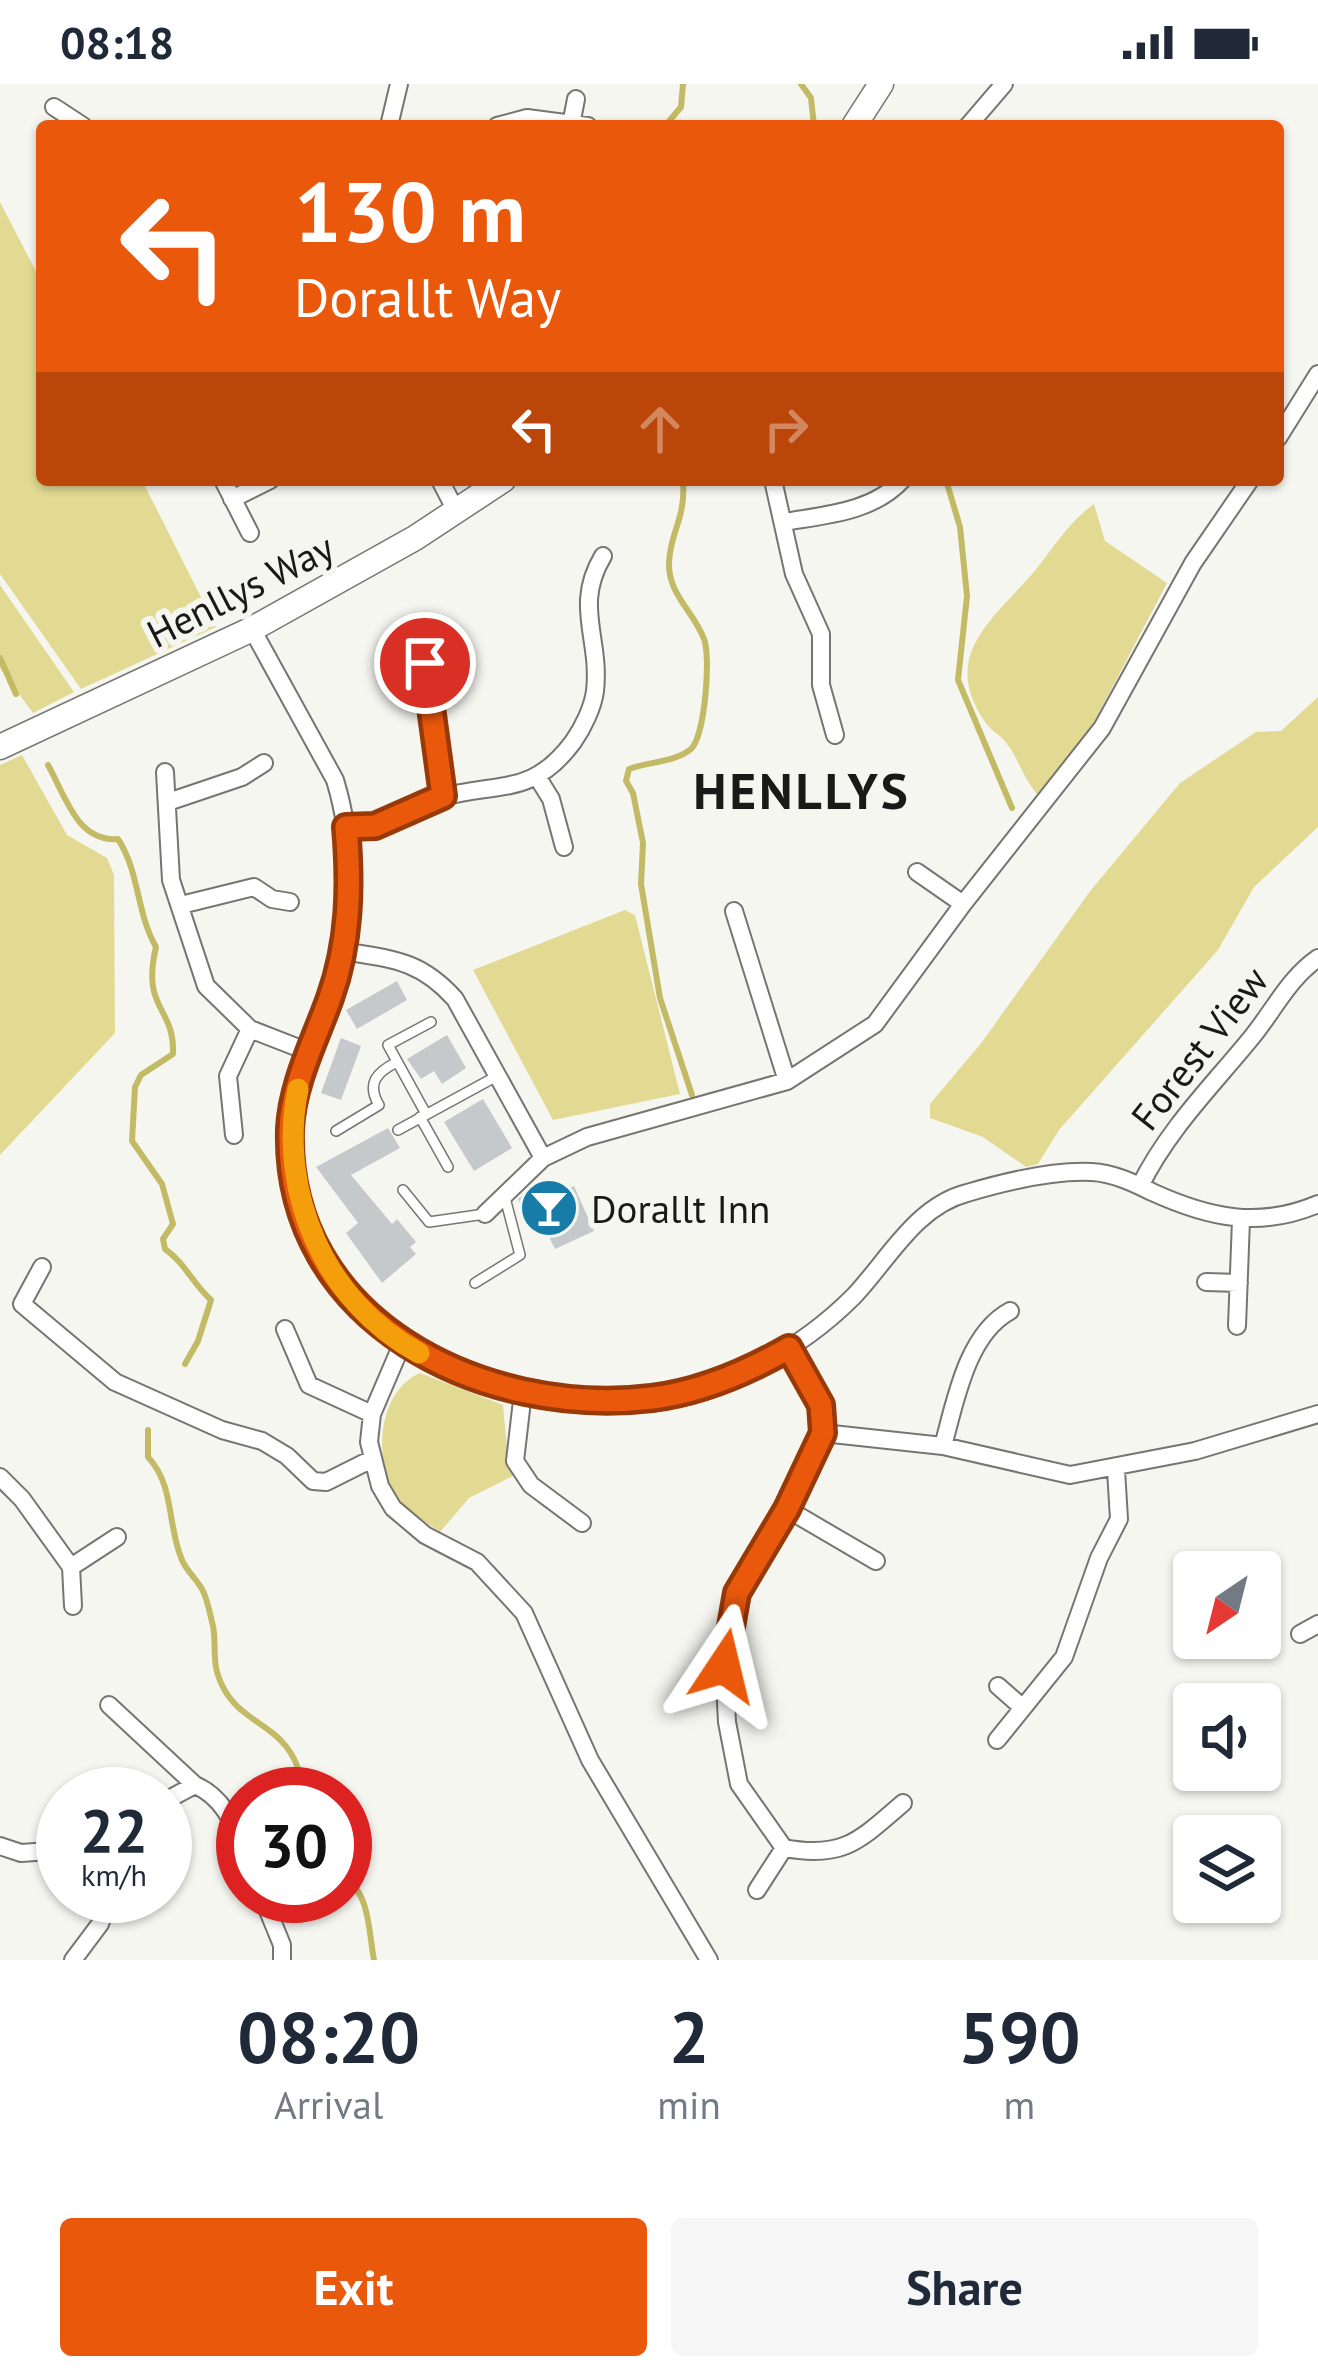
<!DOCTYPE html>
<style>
body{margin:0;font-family:"PT Sans",sans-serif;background:#f6f6f7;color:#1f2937;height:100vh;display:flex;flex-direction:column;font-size:45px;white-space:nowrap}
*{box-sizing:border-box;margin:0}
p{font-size:39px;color:#747a83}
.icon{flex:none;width:66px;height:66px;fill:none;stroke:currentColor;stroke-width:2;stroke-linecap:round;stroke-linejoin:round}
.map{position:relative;height:1876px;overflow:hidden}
.side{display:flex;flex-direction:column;background:#fff;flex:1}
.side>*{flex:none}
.banner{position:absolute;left:36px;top:36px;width:1248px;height:366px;border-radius:12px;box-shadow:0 3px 9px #0004;background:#ea580c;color:#fff;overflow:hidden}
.needle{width:78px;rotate:215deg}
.controls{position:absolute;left:1173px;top:1467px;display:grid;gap:24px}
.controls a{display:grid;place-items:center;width:108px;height:108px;border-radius:12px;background:#fff;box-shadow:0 3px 9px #0004;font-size:60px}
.speed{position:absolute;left:36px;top:1683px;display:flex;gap:24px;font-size:60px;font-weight:700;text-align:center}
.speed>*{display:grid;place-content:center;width:156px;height:156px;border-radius:50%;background:#fff;box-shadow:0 3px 9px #0004;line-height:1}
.speed small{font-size:30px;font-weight:400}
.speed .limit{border:18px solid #d22;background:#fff;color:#111}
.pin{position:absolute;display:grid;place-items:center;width:102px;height:102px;color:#fff;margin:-51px;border:6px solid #fff;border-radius:50%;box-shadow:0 3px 12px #0007}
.me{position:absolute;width:132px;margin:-66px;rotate:10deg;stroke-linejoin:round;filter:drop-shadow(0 0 9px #0008)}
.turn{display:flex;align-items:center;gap:42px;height:252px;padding:0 60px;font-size:54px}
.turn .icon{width:156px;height:156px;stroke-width:2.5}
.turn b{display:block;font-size:84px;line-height:102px}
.lanes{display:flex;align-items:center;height:114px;padding:0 60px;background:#0003;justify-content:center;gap:60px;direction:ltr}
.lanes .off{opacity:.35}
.eta{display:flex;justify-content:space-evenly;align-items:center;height:204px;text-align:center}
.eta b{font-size:72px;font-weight:600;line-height:84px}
.action{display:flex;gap:24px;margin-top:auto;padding:24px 60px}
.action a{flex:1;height:138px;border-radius:12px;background:#ea580c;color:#fff;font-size:48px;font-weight:600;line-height:138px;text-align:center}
.action a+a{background:#f6f6f7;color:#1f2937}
.status{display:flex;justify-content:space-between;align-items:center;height:84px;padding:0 60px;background:#fff;direction:ltr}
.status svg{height:33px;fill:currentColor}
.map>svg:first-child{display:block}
.green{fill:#e2da93}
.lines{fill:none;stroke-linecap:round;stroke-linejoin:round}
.stream{stroke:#c3ba66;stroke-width:6}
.building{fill:#c5c9cc}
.lane-casing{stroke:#767572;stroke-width:12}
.street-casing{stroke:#767572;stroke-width:20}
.secondary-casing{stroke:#767572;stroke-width:27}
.lane{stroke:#fff;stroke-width:9}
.street{stroke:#fff;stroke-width:16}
.secondary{stroke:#fff;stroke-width:24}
.route-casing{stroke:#983908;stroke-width:30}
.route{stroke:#ea580c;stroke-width:21}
.slow{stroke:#f59e0b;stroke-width:21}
.labels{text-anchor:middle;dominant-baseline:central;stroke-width:12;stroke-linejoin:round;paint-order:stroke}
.street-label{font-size:39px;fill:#191918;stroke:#f6f6f1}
.poi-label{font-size:39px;fill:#191918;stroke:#f6f6f1;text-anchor:start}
.district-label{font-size:51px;font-weight:bold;letter-spacing:3px;fill:#191918;stroke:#f6f6f1}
</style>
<div class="status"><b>08:18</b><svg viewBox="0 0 49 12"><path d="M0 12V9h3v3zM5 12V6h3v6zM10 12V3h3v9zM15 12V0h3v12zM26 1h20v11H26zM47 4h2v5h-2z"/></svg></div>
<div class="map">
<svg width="1318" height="1876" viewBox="0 0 1318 1876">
<rect width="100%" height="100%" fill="#f6f6f1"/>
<path class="green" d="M0,118L42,199V396H142L216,543L81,605L0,490Z
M1094,420L1105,457L1167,499L1091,644L1039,712C1023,695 1019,675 1005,657C999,650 990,646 985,638C940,572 991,537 1033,489C1054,464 1067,439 1094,420Z
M0,501L74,608L33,629L0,584Z
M1318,613V743L1254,803L1218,866L1059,1046L1038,1080L1026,1083L983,1053L930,1034V1020L982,958L1091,806L1180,699L1256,648L1281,647Z
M22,671L67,751L107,774L114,791L115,949L0,1071V681Z
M625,826L635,831L680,1010L553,1036L473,886Z
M420,1289L503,1321L508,1375L515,1391L469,1414L440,1448C425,1437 404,1425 395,1410C373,1374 378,1307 420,1289Z"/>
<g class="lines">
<path class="stream" d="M801,0L811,14L814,42
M665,42L681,23L683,0
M683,396C686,436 670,447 669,479C668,510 694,528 704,555C711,572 705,652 691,665C676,678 647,678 629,685L626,697L633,709L643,759L641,800L660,914L692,1011
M946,396L960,443L967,512L958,596L1012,724
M0,574L16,610
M48,681C66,713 77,758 118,755C140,789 136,828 156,863C141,927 175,922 173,970L141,991L135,1003L132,1057L162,1100L173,1140L163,1155L165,1165C186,1180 192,1199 211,1216L198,1257L185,1280
M148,1346V1373C175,1402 167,1442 182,1476C187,1488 198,1496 203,1507C208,1517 210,1531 213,1542C216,1557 213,1574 217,1588C235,1650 294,1630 304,1710
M345,1795C370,1808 369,1851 374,1876"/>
</g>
<path class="building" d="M397,897L407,916L357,945L346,926Z
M447,951L466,984L442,1000L434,987L421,995L407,975Z
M341,954L361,962L341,1016L321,1009Z
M483,1015L512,1064L474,1087L444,1038Z
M388,1044L400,1064L351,1091L392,1140L397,1135L416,1158L410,1163L416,1170L382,1199L346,1149L358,1139L316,1083Z
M550,1101L555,1111L574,1102L594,1147L555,1165L545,1145L540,1147L533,1133L528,1136L518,1115L528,1106Z"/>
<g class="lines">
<defs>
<path id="lane" d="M426,1030L388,961L431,938
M420,1033L448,1083
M398,1046L497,992
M336,1047L379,1021C366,999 377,988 397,978
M403,1106L429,1138L485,1130
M475,1199L520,1171L504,1110"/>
<path id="street" d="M54,23L83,42
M571,41L576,15
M389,42L399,0
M497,42L527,34L588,42
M968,42L1004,0
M1278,354L1318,290
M223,396L250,449
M440,396L457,429
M773,396L794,490L821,550V601L835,651
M232,415L270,396
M785,438C825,431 873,428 902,396
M252,545L335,696C352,752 353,810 343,867C392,875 420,876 455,915L543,1074
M425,579L443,713
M165,688L171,796L206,902L250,945L309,968
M538,694L551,715L564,763
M168,718L242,693L264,679
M346,743C386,742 406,722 442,713C500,698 533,712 573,658C583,644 593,623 595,607C601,554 573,522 603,472
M917,788L963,820
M181,821L254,803L272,815L290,818
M734,827L787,997
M343,867C323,940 283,1009 293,1087C322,1297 591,1364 759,1281C793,1264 827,1239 854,1212C888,1176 916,1122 967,1109C1004,1098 1054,1086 1092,1088C1113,1089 1134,1099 1152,1108C1209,1134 1259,1145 1318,1120
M234,1051L228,992L250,945
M1140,1102C1169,1044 1212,1002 1252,953C1274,926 1289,894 1318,874
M485,1130L543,1074L587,1053L787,997L875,940L963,820L1102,644L1193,479L1250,396
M42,1183L22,1220L115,1298L222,1346L262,1357L287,1372L313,1397L326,1398L372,1375
M1206,1198L1239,1199
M1237,1242L1241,1136
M285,1245L309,1301L372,1330
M402,1260L372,1330L369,1358L380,1402L393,1424L425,1451L477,1478L524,1529L590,1676L709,1876
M789,1264L821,1321L823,1349L787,1425L737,1509L724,1582L727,1638L739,1700L784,1764C843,1775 859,1757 903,1719
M523,1308L515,1377L531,1401L582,1439
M823,1349L943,1362L1070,1391L1195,1367L1318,1330
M943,1362C955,1318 967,1250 1010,1227
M0,1393L22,1415L71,1483L73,1522
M787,1425L876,1477
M71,1483L117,1453
M1300,1550L1318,1540
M998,1602L1023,1624
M109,1621L195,1701C221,1712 234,1738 243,1763
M997,1656L1064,1573L1099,1474L1119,1435L1116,1386
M165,1717L195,1701
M0,1762L21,1769L63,1766
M757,1806L784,1764
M262,1812L282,1861V1876
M73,1876L100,1840L110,1812"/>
<path id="secondary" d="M854,42L881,0
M0,663L252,545L415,454L503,396"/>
</defs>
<use href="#lane" class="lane-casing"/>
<use href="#street" class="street-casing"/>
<use href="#secondary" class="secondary-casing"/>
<use href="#lane" class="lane"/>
<use href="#street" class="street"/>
<use href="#secondary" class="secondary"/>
</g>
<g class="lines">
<defs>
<path id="route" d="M425,579L443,712L375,742L346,743C351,802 350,858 330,914C315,956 292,1000 290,1045C284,1238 484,1334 652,1314C701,1308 747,1288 789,1264L821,1321L823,1349L787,1425L737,1509L724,1582"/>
</defs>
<use href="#route" class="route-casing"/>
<use href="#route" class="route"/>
<path class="slow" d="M298,1005C277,1108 325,1218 419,1269"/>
</g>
<defs>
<symbol id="bar-disc" viewBox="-11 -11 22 22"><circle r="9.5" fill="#177da8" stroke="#f6f6f1"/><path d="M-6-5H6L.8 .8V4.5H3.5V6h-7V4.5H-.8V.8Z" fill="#fff"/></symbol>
</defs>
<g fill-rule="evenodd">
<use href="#bar-disc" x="516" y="1091" width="66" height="66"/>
</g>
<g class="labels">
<g class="street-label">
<text transform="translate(240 506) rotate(-27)">Henllys Way</text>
<text transform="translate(1199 964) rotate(-52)">Forest View</text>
</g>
<g class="poi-label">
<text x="591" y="1124">Dorallt Inn</text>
</g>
<g class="district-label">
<text x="802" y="706">HENLLYS</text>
</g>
</g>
</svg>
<div class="controls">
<a><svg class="needle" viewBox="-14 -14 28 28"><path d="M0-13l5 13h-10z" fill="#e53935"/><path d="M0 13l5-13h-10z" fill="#747a83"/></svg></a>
<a><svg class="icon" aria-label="sound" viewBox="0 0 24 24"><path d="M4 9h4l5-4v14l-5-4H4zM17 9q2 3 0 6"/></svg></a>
<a><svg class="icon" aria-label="layers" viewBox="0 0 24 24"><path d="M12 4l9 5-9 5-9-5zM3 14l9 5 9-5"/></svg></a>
</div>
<div class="speed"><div>22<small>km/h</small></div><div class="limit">30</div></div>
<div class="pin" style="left:425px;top:579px;background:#d93025"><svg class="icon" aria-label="arrive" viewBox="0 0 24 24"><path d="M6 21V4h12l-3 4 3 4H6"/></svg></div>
<svg class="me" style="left:724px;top:1582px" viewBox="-20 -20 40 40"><path d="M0-17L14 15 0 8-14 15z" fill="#ea580c" stroke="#fff" stroke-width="4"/></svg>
<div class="banner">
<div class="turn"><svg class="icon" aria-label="left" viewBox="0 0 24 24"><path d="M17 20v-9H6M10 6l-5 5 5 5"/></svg><div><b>130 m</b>Dorallt Way</div></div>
<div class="lanes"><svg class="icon" aria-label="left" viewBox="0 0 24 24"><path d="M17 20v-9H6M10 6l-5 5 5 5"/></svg><svg class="icon off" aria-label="ahead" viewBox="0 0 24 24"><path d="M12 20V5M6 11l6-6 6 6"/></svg><svg class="icon off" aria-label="right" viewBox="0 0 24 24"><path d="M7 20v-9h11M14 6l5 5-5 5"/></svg></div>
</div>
</div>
<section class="side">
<div class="eta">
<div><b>08:20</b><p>Arrival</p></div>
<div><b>2</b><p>min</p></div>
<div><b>590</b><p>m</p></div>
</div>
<div class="action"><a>Exit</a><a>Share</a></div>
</section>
